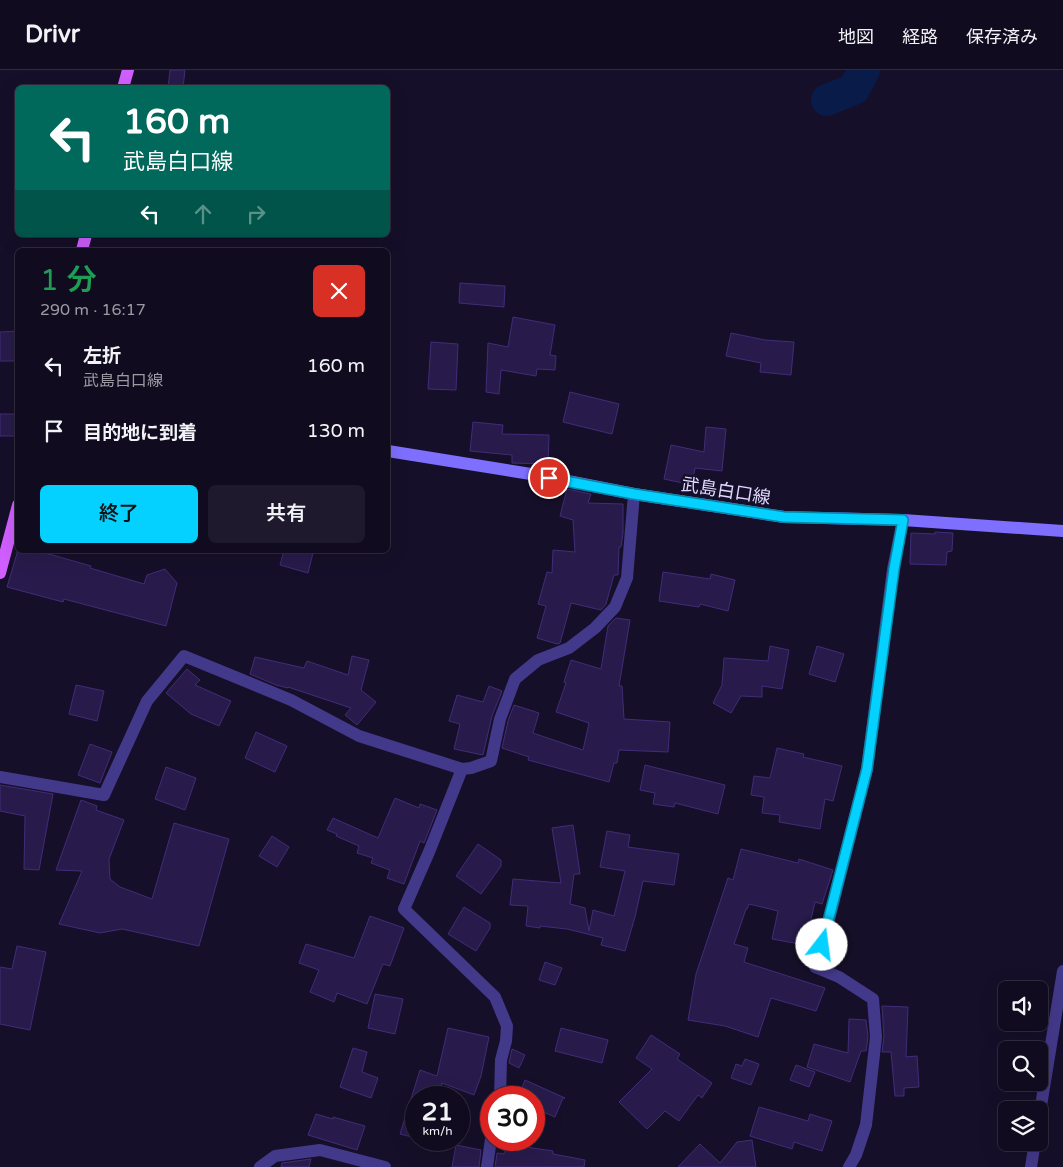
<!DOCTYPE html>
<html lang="ja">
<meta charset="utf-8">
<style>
body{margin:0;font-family:"Varela Round","Noto Sans JP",sans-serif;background:#1e192c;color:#f1f3f6;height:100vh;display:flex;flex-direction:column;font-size:19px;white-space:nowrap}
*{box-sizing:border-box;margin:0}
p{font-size:16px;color:#9c9ba4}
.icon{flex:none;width:28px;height:28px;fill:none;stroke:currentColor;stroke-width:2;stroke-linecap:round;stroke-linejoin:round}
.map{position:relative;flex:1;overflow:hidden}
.side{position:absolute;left:15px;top:178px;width:375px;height:305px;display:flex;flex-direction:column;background:#100b1f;border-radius:8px;box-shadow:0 5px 20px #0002,0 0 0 1px #302b3d}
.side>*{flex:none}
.guide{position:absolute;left:15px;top:15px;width:375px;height:152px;border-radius:8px;box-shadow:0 5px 20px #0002,0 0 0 1px #302b3d;background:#00695c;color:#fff;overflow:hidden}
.controls{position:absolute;left:998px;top:911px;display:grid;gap:10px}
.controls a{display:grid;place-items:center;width:50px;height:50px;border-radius:8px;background:#100b1f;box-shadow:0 5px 20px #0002,0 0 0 1px #302b3d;font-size:25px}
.speed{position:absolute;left:405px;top:1016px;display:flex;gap:10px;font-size:25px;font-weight:700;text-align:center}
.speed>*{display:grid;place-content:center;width:65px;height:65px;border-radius:50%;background:#100b1f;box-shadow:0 5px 20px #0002,0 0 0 1px #302b3d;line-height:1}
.speed small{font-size:12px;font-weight:400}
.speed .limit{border:8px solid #d22;background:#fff;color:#111}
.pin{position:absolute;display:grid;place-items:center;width:42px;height:42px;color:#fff;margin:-21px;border:2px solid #fff;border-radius:50%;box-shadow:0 1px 5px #0007}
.me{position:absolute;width:55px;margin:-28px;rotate:15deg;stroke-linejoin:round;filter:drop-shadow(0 0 4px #0008)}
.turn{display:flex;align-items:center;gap:18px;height:105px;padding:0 25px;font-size:22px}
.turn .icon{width:65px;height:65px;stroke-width:2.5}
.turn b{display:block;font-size:35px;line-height:42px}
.lanes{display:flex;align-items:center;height:48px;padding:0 25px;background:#0003;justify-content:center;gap:25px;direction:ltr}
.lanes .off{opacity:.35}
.round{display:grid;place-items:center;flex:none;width:52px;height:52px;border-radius:8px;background:#1e192c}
.overview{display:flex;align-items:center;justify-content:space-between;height:85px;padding:0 25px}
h1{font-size:30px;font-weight:600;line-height:38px;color:#1e9e55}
.primary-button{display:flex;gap:10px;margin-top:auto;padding:10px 25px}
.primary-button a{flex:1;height:58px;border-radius:8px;background:#04d1ff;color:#111;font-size:20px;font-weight:600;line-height:58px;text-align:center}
.primary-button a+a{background:#1e192c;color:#f1f3f6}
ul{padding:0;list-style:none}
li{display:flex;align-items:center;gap:15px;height:65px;padding:0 25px}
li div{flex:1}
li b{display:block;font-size:19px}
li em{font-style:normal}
header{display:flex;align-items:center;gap:30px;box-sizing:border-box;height:70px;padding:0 25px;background:#100b1f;border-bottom:1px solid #302b3d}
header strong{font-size:24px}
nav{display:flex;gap:28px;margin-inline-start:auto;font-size:18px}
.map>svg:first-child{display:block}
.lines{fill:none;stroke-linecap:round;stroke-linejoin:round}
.river{stroke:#091b49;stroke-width:32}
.building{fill:#281b4b;stroke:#412c78}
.street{stroke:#43398a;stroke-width:12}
.secondary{stroke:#7e6fff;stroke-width:12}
.primary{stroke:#d05fff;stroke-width:12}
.route-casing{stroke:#0388a6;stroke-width:12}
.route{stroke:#04d1ff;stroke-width:9}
.labels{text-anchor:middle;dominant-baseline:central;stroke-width:5;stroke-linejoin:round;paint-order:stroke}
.street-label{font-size:18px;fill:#dfd8ff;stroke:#160f29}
</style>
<header>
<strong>Drivr</strong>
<nav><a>地図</a><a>経路</a><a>保存済み</a></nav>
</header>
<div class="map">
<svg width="1063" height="1097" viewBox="0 0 1063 1097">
<rect width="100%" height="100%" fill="#160f29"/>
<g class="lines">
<path class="river" d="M827,30L854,19L864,0"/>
</g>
<path class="building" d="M170,0H185L183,18H168Z
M460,213L505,216L504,237L459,233Z
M513,247L555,255L550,285L556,286L555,300L537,299L536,306L501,300L499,324L486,322L488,273L508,277Z
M18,261V291H0V262Z
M731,263L765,270L794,272L791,305L760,302L761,293L726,286Z
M431,272L458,274L456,320L428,319Z
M570,322L619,334L612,364L563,352Z
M0,344H18V366H0Z
M473,352L503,355L502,364L549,365L548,394L512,393V385L470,381Z
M706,357L726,359L722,401L695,398L692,415L664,409L671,375L704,382Z
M567,419L591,424L588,433L623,434V463L621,477H619L618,505H614L606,534L601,540L571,533L560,573L557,574L537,568L546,536L538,534L547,502L552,503L553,480L575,482L573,450L560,446Z
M935,462L953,463L952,481L947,482L946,495L910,494L911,463L935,464Z
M18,480H35L91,496L90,498L144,514L147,505L165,499L177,513L166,556L64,529L63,532L7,517Z
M284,480H302L313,483L308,503L280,495Z
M663,502L710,509L711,504L735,510L728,541L700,534L699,537L659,531Z
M616,548L630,550L619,616H622L624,649L670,652L668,682L619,680L617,693H614L609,712L528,690L529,687L502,678L508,651L514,635L539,643L533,663L583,680L589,653L556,642L566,613L564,612L571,590L601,599L608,556Z
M770,576L789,580L782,619L762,616V627L741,626L731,643L713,633L722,615L724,588L768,591Z
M817,576L844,584L835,612L809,604Z
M352,586L369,590L361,620L376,632L357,655L345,645L351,638L288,617V618L276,615L250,604L255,587L304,598L307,591L348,605Z
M187,599L200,610L195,615L231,631L219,656L191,644L166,623Z
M76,615L104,621L97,651L69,644Z
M489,616L502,621L492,646L483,685L454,679L460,654L449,651L457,625L483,632Z
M256,662L287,676L275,702L245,688Z
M90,674L112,682L100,713L78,705Z
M777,678L804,684L803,687L842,696L833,731L825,729L820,759L779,752L780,745L762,743L764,727L751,725L754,706L770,708Z
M645,695L725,715L718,744L675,733L674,737L653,734L655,723L640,720Z
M166,697L196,708L185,740L155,729Z
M0,715L53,724L39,800L24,799L25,746L0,741Z
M395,728L419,738L420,734L437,740L424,773L420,771L404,814L387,808L390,800L371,793L373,788L357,783L359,776L336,766L337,764L327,760L333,748L378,768Z
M81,730L97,736L96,740L124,750L109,789L110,809L120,817L152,829L174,753L229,769L199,876L122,859L100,863L59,854L82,801L56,800Z
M573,755L580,804H574L570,834L585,838L589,861L593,840L614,846L625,801L600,797L607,761L630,765L628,777L679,784L674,815L643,811L635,847L625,881L601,875L603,868L567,859L540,856V858L526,856L528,836L510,835L513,809L561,813L552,758Z
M272,766L289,777L277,797L259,786Z
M478,774L501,790V796L481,824L456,806Z
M741,779L798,793L799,789L833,800L822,834L815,832L805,875L772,869L778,841L749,834L747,839H746L734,874L748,878L744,892L825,918L816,941L771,928L758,967L725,956L688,950L696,904L728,808L733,810Z
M464,837L490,853V858L476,881L448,864Z
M370,846L404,858L390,896L383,894L367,934L337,923L334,932L310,922L319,900L299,893L306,874L354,888Z
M17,876L46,882L30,960L0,954V897L12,899Z
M545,892L562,898L555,915L539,910Z
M375,924L403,929L395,964L368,958Z
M882,936L908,937L906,987L917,986L919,1017L904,1018V1026H895L891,982H882L884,966Z
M849,949L866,950L868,967L866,981H861L850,1012L807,997L814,974L848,983Z
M448,958L489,967L481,1006L474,1025L442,1013L437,1028H416V1068L400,1064L420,1000L437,1006Z
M561,958L608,970L602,993L555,981Z
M651,965L680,984L677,989L712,1013L702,1028L698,1025L679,1051L665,1041L647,1059L619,1032L652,999L636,988Z
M353,978L367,982L362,1002L378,1008L371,1028L340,1017Z
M512,979L525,985L519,998L509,993Z
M745,989L759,994L751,1015L731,1008L736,994L742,996Z
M796,995L815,1002L809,1017L790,1010Z
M525,1010L565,1028H563L555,1047L534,1038V1028H518Z
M759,1037L808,1051L810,1044L832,1051L822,1081L794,1072L792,1079L750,1066Z
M316,1044L333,1049V1047L365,1056L357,1080L308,1065Z
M752,1070L756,1097H678L700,1074L720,1093L737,1072Z
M506,1074L553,1081V1084L585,1090L584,1097H495L497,1083L504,1084Z
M456,1075L481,1080L479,1097H452Z
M311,1089L309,1097H281L282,1093Z"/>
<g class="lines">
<path class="street" d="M462,699L429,782L404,839L495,927L507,956L506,971L501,990L500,1028
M0,707L104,725L147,631L184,586L291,630L359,666L462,699L471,698L491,691L500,649L515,609L538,590L569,578L595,558L615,537L627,508L634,424
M1039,1048L1063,901
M260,1097L275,1086L320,1080L385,1097
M487,1097L491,1069
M849,1097L856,1085L866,1055L876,967L873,929L839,907L815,897L827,857L867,699L893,499L903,450
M1031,1097L1035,1072"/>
<path class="secondary" d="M388,381L537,405L634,424L784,447L903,450L1063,461"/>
<path class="primary" d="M123,18L128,0
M82,180L86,165
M0,503L18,435"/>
</g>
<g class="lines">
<defs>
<path id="route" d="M549,408L634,424L784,447L903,450L894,499L867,699L822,875"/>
</defs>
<use href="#route" class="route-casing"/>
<use href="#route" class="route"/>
</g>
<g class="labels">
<g class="street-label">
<text transform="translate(726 421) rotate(9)">武島白口線</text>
</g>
</g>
</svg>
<div class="controls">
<a><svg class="icon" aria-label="sound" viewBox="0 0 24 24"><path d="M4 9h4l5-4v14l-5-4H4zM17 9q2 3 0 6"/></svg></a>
<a><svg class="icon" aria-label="search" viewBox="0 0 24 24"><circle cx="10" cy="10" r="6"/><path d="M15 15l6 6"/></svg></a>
<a><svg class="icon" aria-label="layers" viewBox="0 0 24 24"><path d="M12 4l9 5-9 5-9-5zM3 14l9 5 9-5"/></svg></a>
</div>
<div class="speed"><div>21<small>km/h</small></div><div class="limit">30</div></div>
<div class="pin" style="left:549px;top:408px;background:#d93025"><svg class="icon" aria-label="arrive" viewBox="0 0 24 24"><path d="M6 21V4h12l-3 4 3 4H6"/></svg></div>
<svg class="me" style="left:822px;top:875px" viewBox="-20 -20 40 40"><circle r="19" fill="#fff"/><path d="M0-13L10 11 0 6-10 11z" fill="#04d1ff"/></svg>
<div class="guide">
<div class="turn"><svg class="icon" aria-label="left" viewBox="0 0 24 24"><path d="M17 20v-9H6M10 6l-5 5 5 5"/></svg><div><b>160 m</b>武島白口線</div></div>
<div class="lanes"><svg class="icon" aria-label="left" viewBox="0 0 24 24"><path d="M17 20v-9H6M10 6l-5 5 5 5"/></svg><svg class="icon off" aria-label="ahead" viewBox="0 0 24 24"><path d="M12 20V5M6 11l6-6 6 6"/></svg><svg class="icon off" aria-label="right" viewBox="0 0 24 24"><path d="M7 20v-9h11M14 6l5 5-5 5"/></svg></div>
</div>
<section class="side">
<div class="overview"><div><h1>1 分</h1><p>290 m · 16:17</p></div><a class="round" style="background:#d93025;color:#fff"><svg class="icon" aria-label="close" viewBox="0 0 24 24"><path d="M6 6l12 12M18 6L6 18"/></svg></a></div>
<ul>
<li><svg class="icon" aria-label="left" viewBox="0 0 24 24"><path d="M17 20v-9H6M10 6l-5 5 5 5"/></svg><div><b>左折</b><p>武島白口線</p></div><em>160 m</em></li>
<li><svg class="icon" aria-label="arrive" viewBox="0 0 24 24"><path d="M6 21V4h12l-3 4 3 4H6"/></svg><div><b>目的地に到着</b></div><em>130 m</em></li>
</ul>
<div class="primary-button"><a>終了</a><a>共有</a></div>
</section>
</div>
